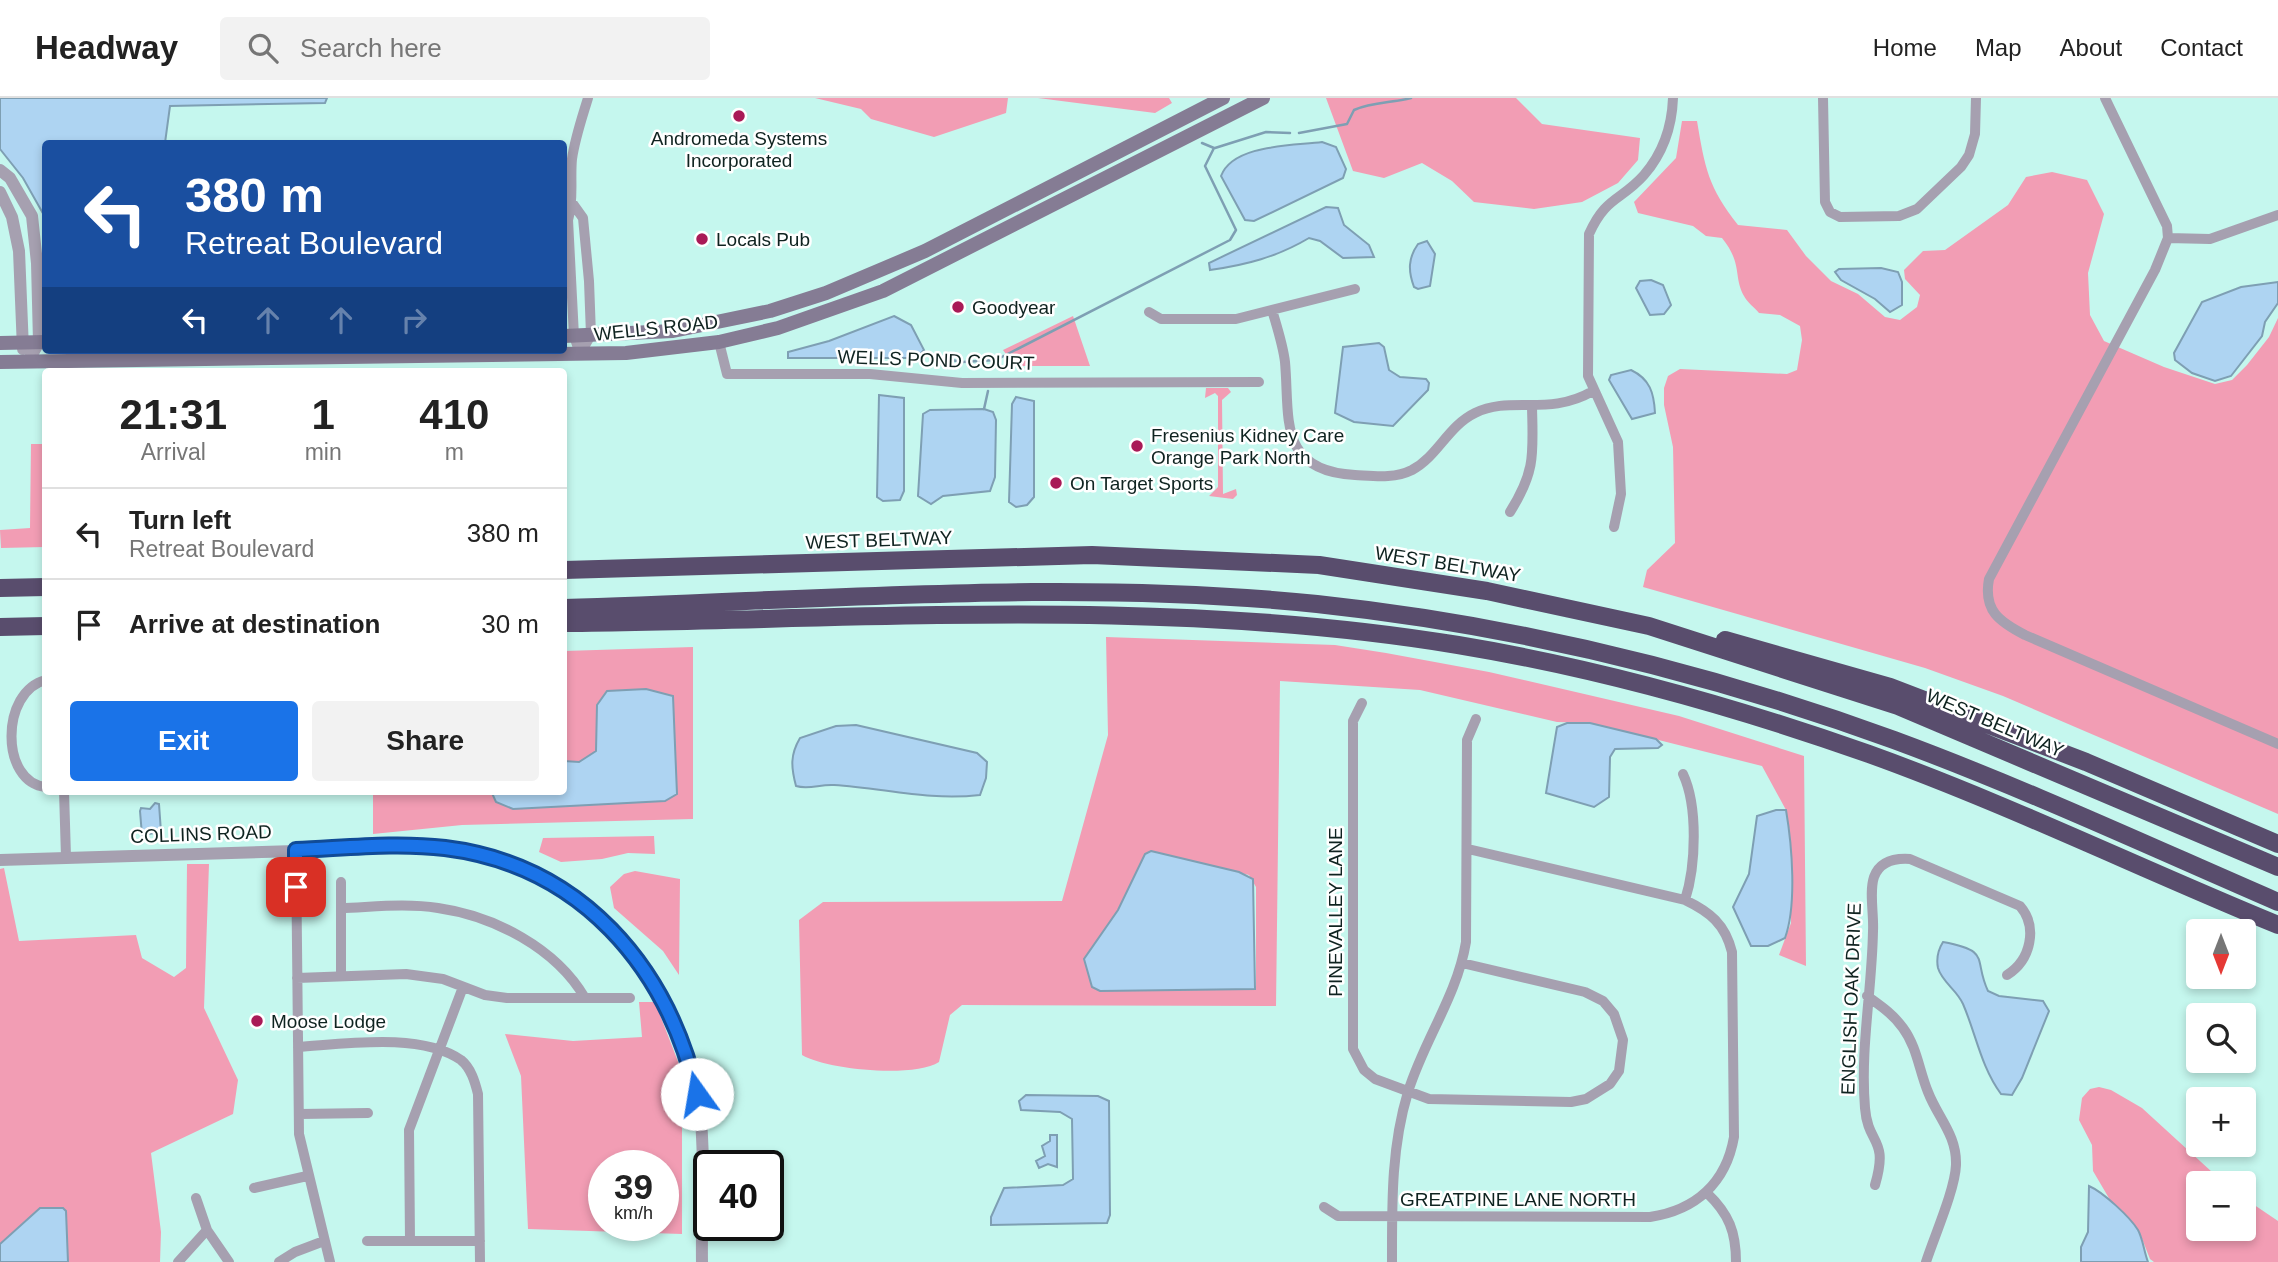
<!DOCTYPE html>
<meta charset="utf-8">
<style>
body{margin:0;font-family:Helvetica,sans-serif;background:#f2f2f2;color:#222;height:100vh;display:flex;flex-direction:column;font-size:26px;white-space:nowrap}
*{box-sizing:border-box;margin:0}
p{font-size:23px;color:#767676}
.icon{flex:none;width:38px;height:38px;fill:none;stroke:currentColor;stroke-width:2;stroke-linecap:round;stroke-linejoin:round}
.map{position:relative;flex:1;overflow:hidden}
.sheet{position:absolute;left:42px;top:270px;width:525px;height:427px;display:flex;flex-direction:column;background:#fff;border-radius:7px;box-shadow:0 4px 10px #0003}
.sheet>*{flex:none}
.top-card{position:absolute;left:42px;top:42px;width:525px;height:214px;border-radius:7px;box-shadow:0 4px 10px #0003;background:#1a4fa0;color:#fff;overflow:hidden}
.needle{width:46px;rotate:180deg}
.tools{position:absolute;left:2186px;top:821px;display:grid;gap:14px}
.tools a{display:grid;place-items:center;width:70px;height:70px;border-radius:7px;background:#fff;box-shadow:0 4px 10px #0003;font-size:35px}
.speed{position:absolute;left:588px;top:1052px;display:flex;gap:14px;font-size:35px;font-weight:700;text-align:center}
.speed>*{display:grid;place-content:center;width:91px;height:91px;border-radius:50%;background:#fff;box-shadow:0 4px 10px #0003;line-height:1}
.speed small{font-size:18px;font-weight:400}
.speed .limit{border:4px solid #111;border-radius:10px;background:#fff;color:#111}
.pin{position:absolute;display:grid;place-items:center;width:60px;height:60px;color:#fff;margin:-30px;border-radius:14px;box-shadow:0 4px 10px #0006}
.me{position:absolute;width:77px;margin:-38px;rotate:347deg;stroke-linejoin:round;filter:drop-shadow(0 0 5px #0008)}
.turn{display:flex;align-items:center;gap:24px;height:147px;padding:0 28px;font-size:32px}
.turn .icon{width:91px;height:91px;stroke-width:2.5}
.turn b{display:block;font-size:49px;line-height:60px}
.lanes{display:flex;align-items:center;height:66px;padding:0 28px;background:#0003;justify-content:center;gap:35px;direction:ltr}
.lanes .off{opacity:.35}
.eta{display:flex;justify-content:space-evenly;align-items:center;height:119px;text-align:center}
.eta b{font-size:42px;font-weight:700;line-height:49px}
.button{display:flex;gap:14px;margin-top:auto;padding:14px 28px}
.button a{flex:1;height:80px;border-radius:7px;background:#1a73e8;color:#fff;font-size:28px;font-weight:700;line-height:80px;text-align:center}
.button a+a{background:#f2f2f2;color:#222}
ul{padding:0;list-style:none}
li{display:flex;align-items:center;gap:21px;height:91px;padding:0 28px;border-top:2px solid #e0e0e0}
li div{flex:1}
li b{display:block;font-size:26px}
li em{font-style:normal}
header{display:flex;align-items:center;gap:42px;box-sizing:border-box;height:98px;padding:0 35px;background:#fff;border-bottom:2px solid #e0e0e0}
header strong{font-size:33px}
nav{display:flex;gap:38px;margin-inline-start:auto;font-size:24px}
.search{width:490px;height:63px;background:#f2f2f2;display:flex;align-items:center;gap:18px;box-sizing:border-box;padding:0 24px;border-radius:7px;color:#767676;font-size:26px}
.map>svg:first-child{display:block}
.green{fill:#f29db4;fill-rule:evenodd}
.water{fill:#aed4f2;stroke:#7e9fb3;stroke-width:2}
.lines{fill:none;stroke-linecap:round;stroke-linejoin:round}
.stream{stroke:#7e9fb3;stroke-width:2.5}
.minor{stroke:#a6a0b0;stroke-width:10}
.tertiary{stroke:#a6a0b0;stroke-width:12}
.secondary{stroke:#857c94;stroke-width:14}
.motorway{stroke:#594d6d;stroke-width:18}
.route-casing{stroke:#114b97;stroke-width:18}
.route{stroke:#1a73e8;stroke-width:12}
.poi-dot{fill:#a91a57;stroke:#fff;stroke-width:2.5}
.labels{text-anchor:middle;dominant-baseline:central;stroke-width:5;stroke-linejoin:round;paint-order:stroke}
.poi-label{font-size:19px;fill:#0f2320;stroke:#fff;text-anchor:start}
.street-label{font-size:19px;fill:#0f2320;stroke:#fff}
</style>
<header>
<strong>Headway</strong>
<div class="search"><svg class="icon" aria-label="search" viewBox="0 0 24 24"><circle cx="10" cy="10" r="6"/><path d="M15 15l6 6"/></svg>Search here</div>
<nav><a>Home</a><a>Map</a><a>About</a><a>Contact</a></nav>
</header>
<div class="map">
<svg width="2278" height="1164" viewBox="0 0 2278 1164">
<rect width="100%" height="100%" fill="#c5f7ee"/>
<path class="green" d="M815,0H1008L1006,15L934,39L871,21L861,11Z
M1038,0H1169L1172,5L1155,15Z
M1326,0H1516L1542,26L1640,40L1638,62L1618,85L1582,104L1534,111L1474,104L1452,83L1422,65L1384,80L1353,73Z
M1682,23H1697C1705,70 1708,89 1738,127L1787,132L1806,158L1831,183L1858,196L1885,219L1900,222L1917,209L1920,197L1905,181L1904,172L1923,153L1945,152L2008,107L2026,79L2052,74L2087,82L2104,116L2088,175L2090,217L2104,243L2164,269L2215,286L2232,282L2247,267L2269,239L2278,220V716L2003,598L1925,570L1643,489L1647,472L1675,445L1673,349L1664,307V290L1668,278L1680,271L1787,276L1797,272L1802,242L1800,228L1780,217L1759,215C1755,210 1747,204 1744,198C1733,178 1743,166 1722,140L1706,138L1693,128L1638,115L1634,104L1676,60Z
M1073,218L1090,268H1015L1003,252Z
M1206,290H1228L1231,294L1222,302L1223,396L1236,391L1237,397L1233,401L1209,398L1218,389V298L1215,295L1205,300Z
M31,346H45V449L1,450L0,432L30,430Z
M1106,539L1335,547L1386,555L1489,574L1679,618L1804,658L1806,868L1779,857L1791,825L1790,735L1786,712L1762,668L1591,625L1557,624L1420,592L1280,583L1276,908L962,907L950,917L939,964C914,980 827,972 802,957L799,822L823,804L1062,803L1108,637ZM1151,753L1249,777L1256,789V888L1084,861L1118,812Z
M693,549V721L462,727L373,736V693H491L496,704L513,711L665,703L677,696L597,607L596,653L579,664L564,663V553Z
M654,738L655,756L628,755L602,761L561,764L539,754L543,740Z
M187,766H209L204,910L238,982L233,1016L151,1055L161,1134L160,1164H0V771L4,770L19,843L136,837L142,860L174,879L186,870Z
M635,773L680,781L679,877L663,853L614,810L610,789L624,776Z
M639,904H655L682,974V1136L528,1131L521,978L505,936L573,943L642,939ZM604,1068H663V1127H604Z
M2099,989L2111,992L2142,1010L2224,1085H2198V1130H2244V1100L2278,1123V1164H2154L2150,1161L2139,1133L2113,1107L2093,1073L2092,1047L2079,1022L2082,1000L2090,991Z"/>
<path class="water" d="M0,0H327L325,5L170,8L165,45L46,46L45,119L23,80L0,51Z
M1322,44L1336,49L1346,71L1343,80L1254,123L1245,122L1221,78C1233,46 1293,48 1322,44Z
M1326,109L1338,110L1344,127L1369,147L1374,159L1343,160L1320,143L1309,140C1277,159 1246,167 1210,172L1209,165Z
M1427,143L1435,156L1430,188L1418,191L1414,189C1408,173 1408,160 1418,146Z
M1881,170L1898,174L1902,184V207L1890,214L1875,201L1841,182L1835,174L1839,171Z
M1651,182L1663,187L1671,207L1664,216L1650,217L1636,190L1640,183Z
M2278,184V205L2265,224L2262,238L2231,278L2215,283L2192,275L2175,262L2174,255L2202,204L2241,189Z
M894,218L911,227L924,252L917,260H788V254L829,243Z
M1379,245L1384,249L1389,272L1400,279L1426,281L1429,285L1428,292L1393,328L1354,324L1335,315L1343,249Z
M1631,272C1650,281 1654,295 1655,315L1632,321L1609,282L1611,277Z
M879,297L904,300V393L900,402L883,403L877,399Z
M1016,299L1034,303V399L1027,407L1016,409L1009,404L1012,306Z
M984,311L993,314L996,322L995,379L990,393L943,398L931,406L918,398L923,316L930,312Z
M646,591L673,598L677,696L665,703L513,711L496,704L491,693H564V663L579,664L596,653L597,607L607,593Z
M1567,625H1590L1656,641L1662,647L1658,650L1615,651L1610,659L1609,699L1594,709L1546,695L1557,629Z
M856,627L977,655L987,664L986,680L980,697C928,703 884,690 834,687C820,686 809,692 796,688C791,669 790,657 800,640L836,628Z
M155,705L159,706L161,734L142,737L140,713L141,710L150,711Z
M1776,712H1786C1792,747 1797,807 1785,840L1768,848H1751L1733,809L1749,776L1757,718Z
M1151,753L1239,774L1253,781L1255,891L1100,893L1092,889L1084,861L1118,812L1145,756Z
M1943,844C1992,853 1973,861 1988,893L1999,898L2043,903L2049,913L2022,980L2012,997L2001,996C1981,969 1976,936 1963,906C1957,892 1942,884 1938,870C1936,860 1938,852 1943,844Z
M1026,997L1098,998L1109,1003L1110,1117L1107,1125L991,1127V1119L1004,1090L1063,1087L1073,1081L1072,1021L1060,1014L1021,1012L1019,1003Z
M1050,1037H1057V1069L1048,1066L1039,1070L1036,1063L1045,1058L1042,1048L1050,1043Z
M2089,1088C2103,1094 2130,1119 2138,1132C2143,1141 2144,1154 2148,1164H2081V1149L2088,1134Z
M40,1110H63L66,1113L68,1164H0V1146Z"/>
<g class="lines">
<path class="stream" d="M1299,35L1347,26L1354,12C1372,4 1392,5 1411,0
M1215,50L1266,34L1290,35
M921,256L962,264L996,262L1230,142L1236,132L1205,68L1214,50L1202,45
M984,311L988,293"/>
<path class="minor" d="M1823,0L1825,104L1830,114L1840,119L1899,118L1917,111L1961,69L1969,57L1975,36L1976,0
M2105,0L2167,128L2168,140L2155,172L1989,481C1983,513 2000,524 2025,537L2278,646
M573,106L583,120L589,183L591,237L580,256L574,238L568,122C574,102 570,82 572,61C575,40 582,20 588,0
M2168,140L2210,141L2278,117
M1272,212C1277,229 1283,247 1285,264C1290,319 1277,373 1355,377C1374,378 1394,381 1412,372C1438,358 1448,328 1475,315C1511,297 1548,319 1593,293
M1149,214L1161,221H1236L1355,191
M719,244L727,276H870L962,285L1259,284
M1510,414C1536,373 1533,355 1532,309
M1614,429L1621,396L1618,344L1588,278L1589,136C1606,98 1621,103 1644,77C1663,55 1672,27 1673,0
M46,582C0,593 0,685 46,689
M1362,605L1353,623V951L1364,972L1375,981L1429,1001L1571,1004L1586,1001L1610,986L1619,973L1623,942L1614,916L1603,903L1585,894L1462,865
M1683,676C1698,708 1696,768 1685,802
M64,693L66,759
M296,752L299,1036L330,1164
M341,784V878
M341,810C373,809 406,805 438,810C494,818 556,850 585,900
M297,880L406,876L443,881L485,897L507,900H630
M1867,898C1881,908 1893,916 1903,930C1917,949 1919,972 1928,994C1938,1020 1957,1037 1956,1067C1955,1092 1934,1139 1926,1164
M298,949C344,946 421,934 461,962C471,970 475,984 478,996L480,1164
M300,1016L368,1015
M1875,1087C1889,1039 1868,1048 1865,1010C1860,951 1872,892 1873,833C1874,816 1869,794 1874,779C1880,763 1895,760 1910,761L2020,808C2038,829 2031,862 2007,877
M254,1090L307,1078
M1707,1095C1729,1116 1736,1134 1736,1164
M196,1100L207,1132L229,1164
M1324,1109L1338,1118L1650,1119C1696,1112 1726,1085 1734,1039L1732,854C1725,826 1710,814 1685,802L1468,751
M367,1143H480
M410,1143L409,1032L463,889
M178,1164L207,1132
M279,1164L295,1154L324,1143
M1392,1164C1392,1106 1391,1050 1408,994C1424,942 1457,898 1466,844L1467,642L1476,621"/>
<path class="tertiary" d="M0,72L10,80L32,118L37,165L39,244L28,264
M0,94L12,119L19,153L23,251
M0,762L425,749C564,759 670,857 697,993C707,1048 701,1109 702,1164"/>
<path class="secondary" d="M564,238L673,233L770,213L826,195L925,153L1223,0
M0,245L46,244
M0,264L626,255L719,244L778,230L883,193L1263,0"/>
<path class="motorway" d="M564,472L1092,457L1319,467L1487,493L1649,528L1898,608L2278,769
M0,490L46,489
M564,510C812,503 1069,480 1317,506C1514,527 1707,574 1894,642C2024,690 2151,749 2278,804
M564,525C862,522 1161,498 1458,547C1597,570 1736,609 1869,656C2008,706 2141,771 2278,827
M0,529L46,528
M1725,542L1890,589L2086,664L2278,746"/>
</g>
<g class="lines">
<defs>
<path id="route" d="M296,789V752C345,750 396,744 445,750C581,767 667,868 697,996"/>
</defs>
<use href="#route" class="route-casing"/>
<use href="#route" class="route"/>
</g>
<g class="poi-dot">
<circle cx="739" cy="18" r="7"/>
<circle cx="702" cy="141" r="7"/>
<circle cx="958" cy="209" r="7"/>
<circle cx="1137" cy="348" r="7"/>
<circle cx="1056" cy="385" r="7"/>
<circle cx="257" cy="923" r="7"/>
</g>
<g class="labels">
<g class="poi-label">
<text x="739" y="40" text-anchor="middle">Andromeda Systems<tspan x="739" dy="22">Incorporated</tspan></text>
<text x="716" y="141">Locals Pub</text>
<text x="972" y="209">Goodyear</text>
<text x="1151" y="337">Fresenius Kidney Care<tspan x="1151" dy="22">Orange Park North</tspan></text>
<text x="1070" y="385">On Target Sports</text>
<text x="271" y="923">Moose Lodge</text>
</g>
<g class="street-label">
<text transform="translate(656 230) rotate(-6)">WELLS ROAD</text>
<text transform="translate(936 262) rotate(2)">WELLS POND COURT</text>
<text transform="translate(879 442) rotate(-2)">WEST BELTWAY</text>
<text transform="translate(1448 466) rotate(9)">WEST BELTWAY</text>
<text transform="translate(1995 625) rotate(23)">WEST BELTWAY</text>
<text transform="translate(201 736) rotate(-2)">COLLINS ROAD</text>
<text transform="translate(1335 814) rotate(-90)">PINEVALLEY LANE</text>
<text transform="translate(1851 901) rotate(-88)">ENGLISH OAK DRIVE</text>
<text x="1518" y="1101">GREATPINE LANE NORTH</text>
</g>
</g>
</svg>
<div class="tools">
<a><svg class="needle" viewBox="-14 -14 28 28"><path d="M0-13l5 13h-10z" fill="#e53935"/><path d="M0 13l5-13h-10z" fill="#767676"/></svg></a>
<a><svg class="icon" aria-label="search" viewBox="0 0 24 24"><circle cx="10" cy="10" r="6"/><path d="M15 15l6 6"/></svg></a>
<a>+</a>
<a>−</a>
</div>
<div class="speed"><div>39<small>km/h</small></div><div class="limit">40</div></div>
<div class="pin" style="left:296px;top:789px;background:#d93025"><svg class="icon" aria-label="arrive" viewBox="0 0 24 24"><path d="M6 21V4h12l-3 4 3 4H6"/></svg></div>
<svg class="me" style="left:697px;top:996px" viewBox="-20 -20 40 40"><circle r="19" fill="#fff"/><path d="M0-13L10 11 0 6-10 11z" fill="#1a73e8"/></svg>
<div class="top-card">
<div class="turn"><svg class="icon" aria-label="left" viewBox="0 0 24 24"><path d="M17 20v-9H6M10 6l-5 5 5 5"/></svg><div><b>380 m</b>Retreat Boulevard</div></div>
<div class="lanes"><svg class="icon" aria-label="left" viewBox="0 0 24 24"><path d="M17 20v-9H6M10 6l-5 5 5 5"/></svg><svg class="icon off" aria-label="ahead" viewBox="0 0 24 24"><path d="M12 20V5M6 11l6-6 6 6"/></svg><svg class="icon off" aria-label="ahead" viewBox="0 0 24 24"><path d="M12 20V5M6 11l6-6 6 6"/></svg><svg class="icon off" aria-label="right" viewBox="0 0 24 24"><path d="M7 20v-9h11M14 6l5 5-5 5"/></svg></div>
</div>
<section class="sheet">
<div class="eta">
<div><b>21:31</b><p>Arrival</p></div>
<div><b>1</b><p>min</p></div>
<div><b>410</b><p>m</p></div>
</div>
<ul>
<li><svg class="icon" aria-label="left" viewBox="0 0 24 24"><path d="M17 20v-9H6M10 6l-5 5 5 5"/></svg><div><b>Turn left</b><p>Retreat Boulevard</p></div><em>380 m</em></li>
<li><svg class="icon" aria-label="arrive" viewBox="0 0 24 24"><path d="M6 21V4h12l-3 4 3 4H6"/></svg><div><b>Arrive at destination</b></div><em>30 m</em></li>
</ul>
<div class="button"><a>Exit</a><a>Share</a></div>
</section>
</div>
